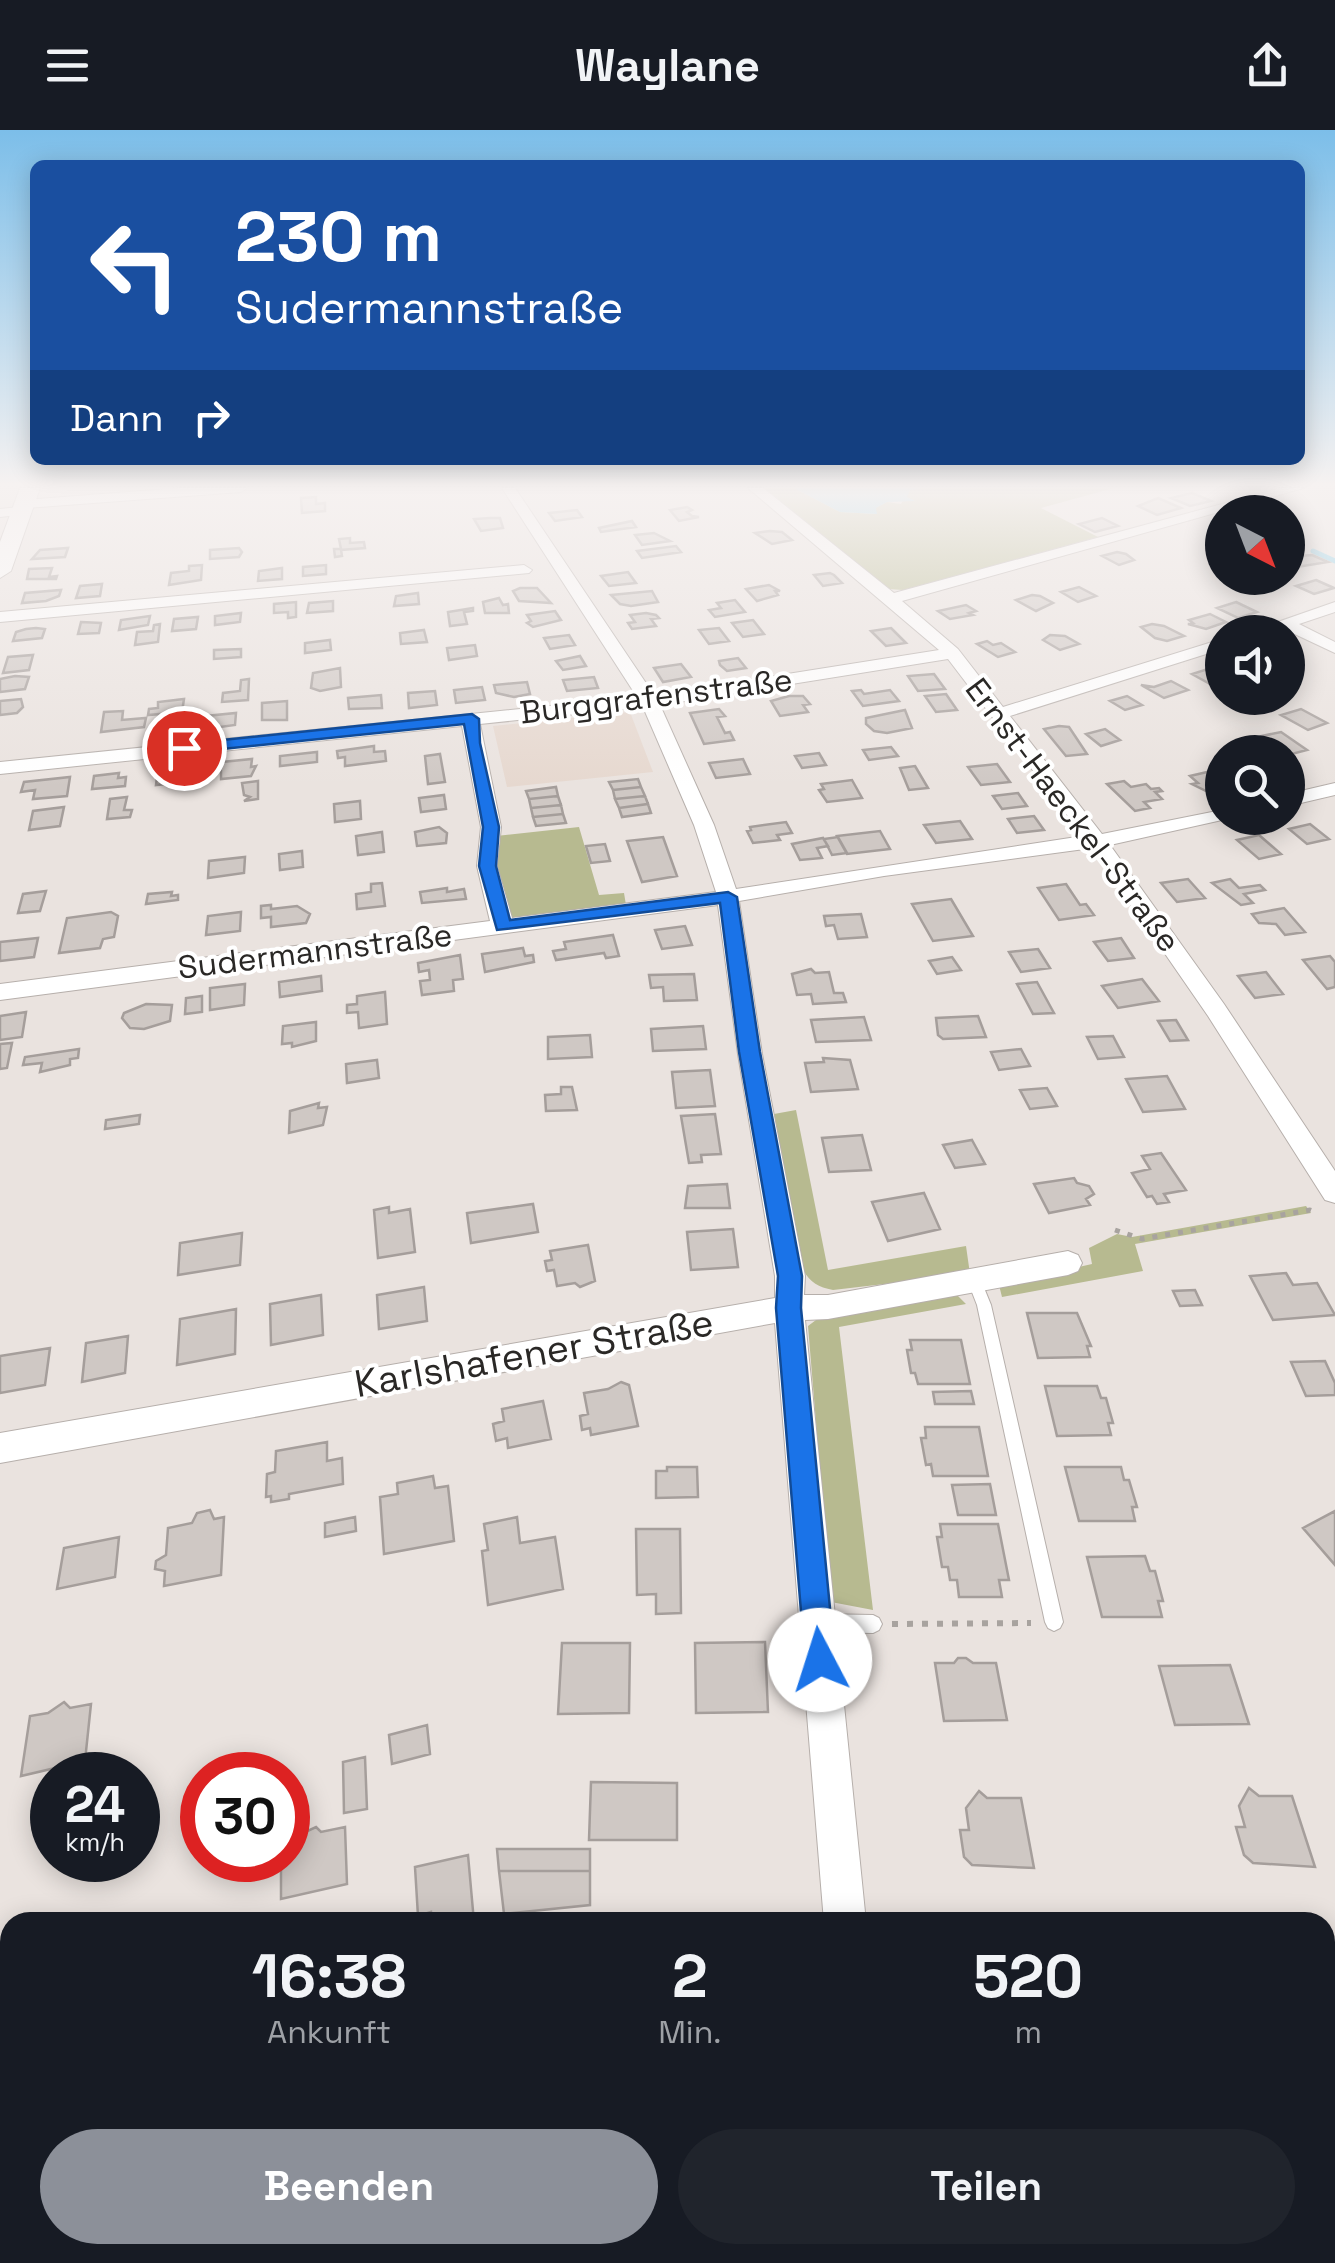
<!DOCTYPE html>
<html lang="de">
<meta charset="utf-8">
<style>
body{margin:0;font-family:"Space Grotesk",sans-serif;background:#20242c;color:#f1f3f6;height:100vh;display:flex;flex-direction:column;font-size:38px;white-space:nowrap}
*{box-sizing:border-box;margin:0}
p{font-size:32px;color:#9ea1a6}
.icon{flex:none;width:55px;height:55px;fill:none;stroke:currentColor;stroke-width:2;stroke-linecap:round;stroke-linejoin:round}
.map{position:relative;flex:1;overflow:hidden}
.panel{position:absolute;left:0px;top:1782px;width:1335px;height:352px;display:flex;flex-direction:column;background:#171b24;border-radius:30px 30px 0 0;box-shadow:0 5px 25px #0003}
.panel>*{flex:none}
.top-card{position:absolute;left:30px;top:30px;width:1275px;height:305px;border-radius:15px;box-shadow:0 5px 25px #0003;background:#1a4fa0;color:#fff;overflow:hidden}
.needle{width:65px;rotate:138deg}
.tools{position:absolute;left:1205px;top:365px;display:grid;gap:20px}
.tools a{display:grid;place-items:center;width:100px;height:100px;border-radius:50%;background:#171b24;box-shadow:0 5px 25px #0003;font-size:50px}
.speed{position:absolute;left:30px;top:1622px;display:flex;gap:20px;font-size:50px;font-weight:700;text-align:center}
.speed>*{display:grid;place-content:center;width:130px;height:130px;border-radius:50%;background:#171b24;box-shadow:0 5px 25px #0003;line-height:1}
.speed small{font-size:25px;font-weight:400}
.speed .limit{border:15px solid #d22;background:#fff;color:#111}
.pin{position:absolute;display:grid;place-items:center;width:85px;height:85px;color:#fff;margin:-42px;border:5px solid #fff;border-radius:50%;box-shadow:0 2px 10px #0007}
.me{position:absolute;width:110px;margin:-55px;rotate:355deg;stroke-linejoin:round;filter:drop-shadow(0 0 8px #0008)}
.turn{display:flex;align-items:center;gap:35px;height:210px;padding:0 40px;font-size:45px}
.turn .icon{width:130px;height:130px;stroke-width:2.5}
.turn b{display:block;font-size:70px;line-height:85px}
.then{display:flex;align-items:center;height:95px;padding:0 40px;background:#0003;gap:20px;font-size:38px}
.eta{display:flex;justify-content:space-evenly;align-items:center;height:170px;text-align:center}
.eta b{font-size:60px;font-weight:600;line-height:70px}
.primary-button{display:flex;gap:20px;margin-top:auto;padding:20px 40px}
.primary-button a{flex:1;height:115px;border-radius:60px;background:#8c9099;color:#fff;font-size:40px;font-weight:600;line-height:115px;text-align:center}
.primary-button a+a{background:#20242c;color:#f1f3f6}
header{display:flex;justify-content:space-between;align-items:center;height:130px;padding:0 40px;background:#171b24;font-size:45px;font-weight:600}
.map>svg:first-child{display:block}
.built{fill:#e6d8cf}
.green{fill:#b7ba90}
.water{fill:#7bccea}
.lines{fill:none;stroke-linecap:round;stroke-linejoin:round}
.stream{stroke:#7bccea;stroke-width:5}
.building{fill:#cfc8c4;stroke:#a59e9b;stroke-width:2.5}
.lane-casing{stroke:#b6afab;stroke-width:2}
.street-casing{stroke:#b6afab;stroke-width:2}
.secondary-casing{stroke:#b6afab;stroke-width:2}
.path-far1{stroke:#a8a39f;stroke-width:5;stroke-dasharray:5 8;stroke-linecap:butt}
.path{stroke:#a8a39f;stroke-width:6;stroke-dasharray:6 9;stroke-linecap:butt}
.lane{fill:#fff;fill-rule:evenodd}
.street{fill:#fff;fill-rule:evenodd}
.secondary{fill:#fff;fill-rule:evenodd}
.route{fill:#1a73e8;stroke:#114b97;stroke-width:2.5}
.labels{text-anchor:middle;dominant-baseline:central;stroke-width:8;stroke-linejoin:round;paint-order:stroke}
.far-street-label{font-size:32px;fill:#2a2826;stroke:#fff}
.street-label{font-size:38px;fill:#2a2826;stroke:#fff}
</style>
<header><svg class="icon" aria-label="menu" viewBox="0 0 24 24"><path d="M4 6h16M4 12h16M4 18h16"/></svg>Waylane<svg class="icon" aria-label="share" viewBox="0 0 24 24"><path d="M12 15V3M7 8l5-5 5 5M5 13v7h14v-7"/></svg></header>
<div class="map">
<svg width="1335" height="2133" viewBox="0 0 1335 2133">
<rect width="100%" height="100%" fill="#eae3df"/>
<path class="built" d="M630,582L653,642L507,657L493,596Z"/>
<path class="green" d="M760,358H794L840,382L876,384L875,378L887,372L901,374L910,360L918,358H1114L1041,378L1098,407L903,460L888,459Z
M579,697L599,765L624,763L626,775L511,788L496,732V706Z
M796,980L828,1140L966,1116L970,1144L833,1160C818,1157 811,1153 803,1140L774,984Z
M1306,1076L1311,1083L1135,1114L1143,1141L1002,1167L999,1155L1092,1134L1089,1118L1117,1104L1132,1107Z
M957,1165L966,1174L839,1197L873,1480L831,1472L808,1196L820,1187Z"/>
<path class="water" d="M794,358H918L919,359L910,360L907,367L915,371L887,372L876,378L877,384L840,382Z"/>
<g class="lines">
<path class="stream" d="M1313,421L1335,431"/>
</g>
<path class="building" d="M1192,363L1211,371L1190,376L1171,368Z
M316,367V374L325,373V381L302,383L301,368Z
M1158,368L1181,378L1157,385L1138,376Z
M687,377L692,380L687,382L692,386L699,387L679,391L670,380Z
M577,380L582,387L555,391L549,383Z
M490,388H500L503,398L481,401L474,389Z
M1102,388L1118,396L1095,402L1079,394Z
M632,391L636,397L601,402L599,398Z
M770,401L782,402L792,410L772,414L755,403Z
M654,403L670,411L642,415L635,405Z
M350,408V413L364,412L365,418L341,420L342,426L335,427L334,419H341L339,409Z
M676,416L681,422L642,428L637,421Z
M68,418L65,427L32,429L40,420Z
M239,418L242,422L239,427L210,429V420Z
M1117,422L1126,424L1134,430L1119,435L1102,426Z
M1312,425L1328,432L1297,437L1288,433V427Z
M202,435L201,450L169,455L171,443L189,441V436Z
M326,435V444L303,446V437Z
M52,438L49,447L57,446L56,449H27L29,439Z
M282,438V449L258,451L259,441Z
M628,442L636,453L609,456L601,446Z
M830,443L834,445L842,453L823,456L814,445Z
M1316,450L1334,458L1314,464L1296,456Z
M102,454L100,466L76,468L80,456Z
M769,455L780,461H775L778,465L757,471L746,459Z
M1079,457L1096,466L1078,472L1061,462Z
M520,458H537L551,473L519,471L513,461Z
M61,460L59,466L46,471L22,473L25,463Z
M652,461L658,472L631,476L620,474L611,465Z
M418,463L419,474L394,476L396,466Z
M1032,465L1040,466L1053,473L1036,481L1016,470Z
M499,468L503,475L508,474L509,483H485L483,472Z
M735,470L745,482L715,487L709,480L721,478L717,473Z
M333,471V481L307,483L309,473Z
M296,472V487L288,488V482L274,483V474Z
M1236,472L1257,482L1238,488L1217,478Z
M966,475L976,481L969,483L973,485L950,489L938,481Z
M473,478V481L464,482L467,494L450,496L448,482Z
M555,481L561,490L533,497L527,493L531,491L527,485Z
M241,483L240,492L215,495V486Z
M646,483L656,485L659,488L651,489L656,496L632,499L628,493L635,492L630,485Z
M1210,484L1226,492L1206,499L1188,494L1193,493L1189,490Z
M150,486L148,495L119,500L121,490Z
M198,487L196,499L172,501L174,489Z
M753,490L764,504L743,507L732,493Z
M81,492L101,493L99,503L78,504Z
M160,494L158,512L135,515L137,502L153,501L154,495Z
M1152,494L1164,496L1184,506L1167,511L1155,508L1141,497Z
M719,498L729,511L709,514L699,500Z
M891,498L906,513L886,516L871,501Z
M26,499L36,498L45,499L42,508L13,511L16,502Z
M424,500L427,512L401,514L400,503Z
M569,505L575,515L550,519L544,508Z
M1050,505L1065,506L1079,514L1060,520L1043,510Z
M330,510L331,520L305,523V513Z
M987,511L993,515L1001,513L1015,522L998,527L977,514Z
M475,515L477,526L449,530L447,518Z
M241,519V527L214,529V520Z
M33,525L29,540L3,543L8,527Z
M580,526L586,536L563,540L556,531Z
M738,528L746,538L727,541L720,535L719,531Z
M681,534L691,547L663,552L654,538Z
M1214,537L1222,542V550L1210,554L1192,544Z
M340,538L341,557L320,561L311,558L313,543Z
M934,544L945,559L918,561L908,546Z
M15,546L29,547L25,559L0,562V549Z
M594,547L598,558L567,561L563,550Z
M249,549L248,570L222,572L223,563L240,561L241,550Z
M1171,551L1188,560L1164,568L1141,555L1154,557Z
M527,552L530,564L514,567L496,563L494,555Z
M482,557L485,570L456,573L454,560Z
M861,560L864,564L890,560L899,571L863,576L852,561Z
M435,561L437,575L409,578L408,563Z
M946,564L957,580L936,582L925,566Z
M381,565L382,578L349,579L348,568Z
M789,566H803L810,574L803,575L808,582L780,586L771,571Z
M1127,566L1142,575L1125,580L1110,571Z
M21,569L23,577L17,583L0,585V571Z
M184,569L182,582L148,585L149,579L158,578V572Z
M287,571V590H262V573Z
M719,579L725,586L717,587L725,603L730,602L734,610L704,614L690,583Z
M1301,579L1327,593L1308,600L1281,585Z
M905,580L912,598L887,603L874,601L866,594V588Z
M123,581L122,590L146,588L144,597L101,602L104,582Z
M236,583L235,595L205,599L206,586Z
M1059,596L1069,597L1087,624L1066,626L1044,599Z
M1105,599L1120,610L1101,616L1086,604Z
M1281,602L1307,620L1288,625L1262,606Z
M374,616V622L385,621L386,631L345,636V627L338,628L337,621Z
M891,617L898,626L869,630L863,620Z
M317,622V632L280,636V626Z
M819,623L826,635L802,638L795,626Z
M440,624L445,652L428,654L425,626Z
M252,629L251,637L256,636L251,646L221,649V641H215L216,635L222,632Z
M743,629L750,644L716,648L709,633Z
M997,634L1010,652L981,655L968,637Z
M195,635L193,651L156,655L158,639Z
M915,636L928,658L909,660L900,638Z
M1207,642L1222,643V661L1212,664L1192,654L1198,653L1190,646Z
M119,643L118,648L126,647L125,656L92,659L94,646Z
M70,647L67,666L33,669L35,660L21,662L24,652Z
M638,649L641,657L613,660L609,652Z
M852,650L862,668L827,672L819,660L824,659L821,654Z
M258,651V669L244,671L250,667L244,665L242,653Z
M1124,651L1131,657L1146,654L1151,659L1159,658L1162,661L1155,662L1162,669L1144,672L1150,678L1135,681L1107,654Z
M556,657L558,666L529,669L526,661Z
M641,657L645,666L615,669L613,660Z
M1018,663L1027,676L1002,679L993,666Z
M444,665L446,679L421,682L419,668Z
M558,666L561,675L531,678L529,669Z
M645,666L648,674L619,678L615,669Z
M127,667L124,680H132L130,687L107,689L110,669Z
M360,671L361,689L335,692L334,674Z
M648,674L651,683L622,687L619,678Z
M561,675L563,684L533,687L531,678Z
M64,677L60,696L29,700L33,681Z
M563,684L566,693L536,696L533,687Z
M1034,686L1044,700L1017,703L1008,689Z
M960,691L972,709L936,713L924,695Z
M786,692L792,703L777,705L780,710L753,713L747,701L751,700L750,697Z
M1310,694L1329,709L1307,714L1289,699Z
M439,697L447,703L446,713L417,716L415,702Z
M880,701L890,719L847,724L837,706Z
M382,702L384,722L358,725L356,706Z
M1259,705L1281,724L1259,729L1237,710Z
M663,707L677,746L642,752L627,711Z
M838,707L847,723L832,725L824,709Z
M823,708L828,716L817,718L822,728L800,730L792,714Z
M605,714L610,731L591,733L586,716Z
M302,721L303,737L280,740L279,724Z
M245,727L244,743L208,748L209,731Z
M1188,749L1205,768L1177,772L1161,753Z
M1230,749L1239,758L1260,755L1265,760L1244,764L1253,773L1241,775L1212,753Z
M382,753L385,776L357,779L356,764L371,762V754Z
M1066,754L1080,775L1086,774L1094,785L1059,790L1038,758Z
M447,758V762L464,759L466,769L422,773L420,762Z
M46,761L40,781L18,783L23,764Z
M172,762L171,766L178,765V770L146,774L148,764Z
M951,769L973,806L933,811L912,774Z
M271,775V779L297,776L310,784L306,793L271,797V787L261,788V776Z
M1284,778L1305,802L1285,805L1276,794L1259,793L1252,784Z
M111,782L118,786L114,807L103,809L100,818L59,823L67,788Z
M241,782L240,801L206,805L208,786Z
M861,784L867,807L838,809L834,795L826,796L824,786Z
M685,796L692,815L662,819L655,800Z
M613,805L619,826L606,828L604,823L556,830L553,821L566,819L564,812Z
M38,808L34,827L0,831V812Z
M1121,808L1134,828L1108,831L1094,812Z
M523,818L525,826L533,825L534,832L485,842L482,824Z
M1038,819L1050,838L1021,842L1009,822Z
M460,825L463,849L453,850L454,861L422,865L420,851L430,850L429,840L419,842L418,833Z
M1330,826L1335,832V857L1327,859L1303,830Z
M952,827L961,840L937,844L929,831Z
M811,839L815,843L829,842L834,863H843L846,872L813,874L811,864L797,865L792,844Z
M1266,842L1283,864L1255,868L1238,846Z
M694,844L697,870L664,871L663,857L651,858L649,845Z
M321,846L322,861L280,867L279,852Z
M1142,849L1159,871L1118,878L1102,856Z
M1037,852L1054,883L1033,884L1017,854Z
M245,854L244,875L210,880V858Z
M385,862L387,894L359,898L358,882L347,883V875L357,874V866Z
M202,866V882L185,884L186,868Z
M146,874L172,875L170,891L144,899L130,898L122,888L124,883Z
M26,882L22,907L0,910V886Z
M978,886L986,907L943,909L938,905L936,888Z
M864,887L871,910L816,912L811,890Z
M1176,890L1188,910L1170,911L1158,891Z
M316,892V911L292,917V913L282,914L283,896Z
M703,896L706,919L653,921L651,899Z
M590,905L592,927L548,929V907Z
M1113,906L1124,927L1098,929L1087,907Z
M12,913L7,938L0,939V914Z
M79,919L78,928L70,929V935L40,942L42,933L23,935L25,927Z
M1021,919L1030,936L999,940L991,922Z
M823,928L850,930L858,959L811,962L805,933L824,932Z
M377,930L379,948L347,953L346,934Z
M710,940L715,976L676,978L672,942Z
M1167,946L1185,979L1143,982L1126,949Z
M561,957H572L577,980L546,981L545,965L561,964Z
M1047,958L1057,976L1030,979L1020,960Z
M319,973L318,978L327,977L323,995L289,1003L290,981Z
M715,984L721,1024L701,1025L702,1032L689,1033L681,986Z
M140,985L139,994L105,999L106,990Z
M862,1005L871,1040L829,1042L822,1008Z
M972,1010L985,1034L955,1038L943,1015Z
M1161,1023L1186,1060L1164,1064L1169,1072L1157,1074L1152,1066L1147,1067L1132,1043L1150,1039L1142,1026Z
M1074,1048L1077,1053L1089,1056L1094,1064L1086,1069L1090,1075L1049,1083L1034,1054Z
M727,1054L730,1078H685L688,1056Z
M924,1063L940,1099L888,1111L872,1072Z
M533,1074L538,1102L471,1113L467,1083Z
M389,1077V1083L410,1079L415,1122L378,1128L374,1080Z
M733,1099L738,1137L691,1140L687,1102Z
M242,1103L240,1135L178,1145L180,1113Z
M588,1115L595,1151L580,1157L575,1153L557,1156L554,1140L547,1141L545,1131L552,1130L550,1121Z
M1286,1143L1293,1155L1317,1153L1335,1185L1273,1190L1250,1146Z
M424,1157L427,1191L379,1199L377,1165Z
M1195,1160L1202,1175L1180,1176L1173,1161Z
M321,1165L323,1205L271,1215L270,1174Z
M236,1179L235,1224L177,1235L180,1189Z
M1027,1183H1077L1091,1216H1087L1090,1227L1038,1228Z
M128,1206L125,1243L82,1252L86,1213Z
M910,1210H961L970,1254H918L915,1243H911L907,1220H912Z
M50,1218L45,1255L0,1263V1226Z
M1325,1231L1335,1253V1265L1306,1266L1291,1232Z
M621,1252L629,1255L638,1296L591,1305L590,1298L582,1300L580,1286L588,1284L584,1263L608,1259Z
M1045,1256H1097L1101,1268H1106L1113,1293H1108L1111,1305L1057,1306Z
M971,1261L974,1274H935L933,1262Z
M543,1271L551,1309L508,1318L507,1308L496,1311L493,1294L504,1291L502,1279Z
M925,1297H979L988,1346H933L931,1334L926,1335L921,1308H926Z
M327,1312V1331L342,1328L343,1354L289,1364V1369L271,1372V1366L266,1367L267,1344L275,1342L276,1321Z
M667,1337H697L698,1367L656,1368V1341H667Z
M1065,1337H1121L1124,1350H1129L1137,1377H1132L1135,1391H1079Z
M433,1346L435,1358L448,1356L454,1411L384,1424L380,1367L398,1364L397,1353Z
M990,1354L996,1385H958L952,1355Z
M210,1380L214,1389L224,1387L221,1445L164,1456L165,1441L155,1439L156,1431L166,1425L168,1398L192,1393L197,1383Z
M1335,1381V1435L1303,1398Z
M355,1387L356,1401L325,1407V1393Z
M517,1387L520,1413L555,1407L563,1459L488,1475L482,1421L488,1420L484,1394Z
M940,1394H998L1009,1450H999L1002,1467H959L957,1450H950L948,1437H942L937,1407H942Z
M636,1399H680L681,1483L656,1484V1464L637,1465Z
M119,1407L115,1447L57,1459L64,1418Z
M1145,1426L1150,1441H1155L1163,1471H1158L1162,1487H1102L1087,1427Z
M765,1512L768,1582L696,1583L695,1513Z
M562,1513H630L629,1583L558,1584Z
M958,1528H966L973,1533H996L1007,1590L944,1591L935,1533H954Z
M1230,1535L1249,1594L1175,1595L1159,1536Z
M64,1572L70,1578L91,1574L85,1631L21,1646L30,1586L48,1583Z
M427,1595L430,1624L392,1634L389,1605Z
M365,1627L367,1679L344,1683L343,1632Z
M591,1652L677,1653V1710H589Z
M1249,1658L1259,1666H1292L1315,1737L1253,1733L1244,1725L1236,1697H1245L1239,1676Z
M979,1661L987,1668H1021L1034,1738L972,1735L964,1727L960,1700H969L966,1678Z
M316,1697L321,1702L345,1697L347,1754L281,1769V1730H288V1710Z
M497,1719H590V1741H499Z
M468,1725L474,1792H432L431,1782L418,1786L415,1737Z
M499,1741H590V1775L504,1784Z
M10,1867V1965L0,1968V1869Z
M1325,1984H1335V2030H1325Z"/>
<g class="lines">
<defs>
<path id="lane" d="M975,1146L980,1148L991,1175L1063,1492L1060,1498L1054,1501L1048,1498L1045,1492L977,1175L968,1152L970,1148Z
M819,1484L873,1485L879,1488L882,1494L879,1500L873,1503L819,1502L813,1499L810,1493L813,1487Z"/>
<path id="street" d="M181,358H247L241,362L26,378V384L0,387V379L19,377L17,374L24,370Z
M502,358H515L654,565L939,520L748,358H763L894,463L1281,358H1304L902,471L958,519L1003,577L1222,509V519L1010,586L1102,704L1222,680V688H1231L1110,715L1224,874L1335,1041V1073L1325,1070L1208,886L1092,718L884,746L739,771L762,924L805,1146L804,1165H828L1068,1121L1078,1125L1082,1133L1078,1141L1068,1145L828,1189L805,1190L866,1792H824L775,1193L0,1333V1303L775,1168V1146L738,924L718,775L0,870V854L490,791L477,736L481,697L462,596L0,644V632L637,567ZM948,529L1083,706L736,759L714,695L660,575ZM643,577L694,695L716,762L512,788L497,736L501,697L480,594Z
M524,435L532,440L529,443L0,492V482Z
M1335,472V482L1299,494L1335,512V523L1284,499L1249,502Z
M1335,653V665L1288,676V664Z
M485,2125H559L556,2133H482Z
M854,2125H902L903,2133H855Z"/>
<path id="secondary" d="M20,358H40L11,441L0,448V412Z"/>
</defs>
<use href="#lane" class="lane-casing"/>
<use href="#street" class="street-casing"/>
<use href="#secondary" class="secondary-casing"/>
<path class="path-far1" d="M1115,1100L1142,1109L1310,1080L1318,1083"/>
<path class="path" d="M892,1494L1031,1493"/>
<use href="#lane" class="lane"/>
<use href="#street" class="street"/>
<use href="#secondary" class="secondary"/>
</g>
<linearGradient id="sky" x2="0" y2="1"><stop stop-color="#7cbee9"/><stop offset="0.54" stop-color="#f6f2f1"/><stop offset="1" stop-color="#f6f2f1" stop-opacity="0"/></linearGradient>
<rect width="1335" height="657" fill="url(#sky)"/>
<path class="route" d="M472,584L479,589L480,613L499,697L496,736L510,790L728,762L737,767L760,922L802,1146L801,1178L835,1530L831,1540L820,1545L809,1540L805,1530L776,1178L778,1146L739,922L720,773L497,800L479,736L483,697L464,594L184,623L176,618L184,614Z"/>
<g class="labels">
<g class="far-street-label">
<text transform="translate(656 566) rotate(-7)">Burggrafenstraße</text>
<text transform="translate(1073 685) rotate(53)">Ernst-Haeckel-Straße</text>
<text transform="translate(315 821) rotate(-7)">Sudermannstraße</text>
</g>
<g class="street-label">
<text transform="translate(534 1223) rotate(-10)">Karlshafener Straße</text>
</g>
</g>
</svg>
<div class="tools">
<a><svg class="needle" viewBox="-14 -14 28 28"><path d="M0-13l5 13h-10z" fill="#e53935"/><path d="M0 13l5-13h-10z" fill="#9ea1a6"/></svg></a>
<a><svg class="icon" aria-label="sound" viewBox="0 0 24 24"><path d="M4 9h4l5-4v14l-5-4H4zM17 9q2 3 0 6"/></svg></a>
<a><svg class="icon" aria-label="search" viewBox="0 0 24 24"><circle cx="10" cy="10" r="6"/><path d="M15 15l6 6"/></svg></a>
</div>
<div class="speed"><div>24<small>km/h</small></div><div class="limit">30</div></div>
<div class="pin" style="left:184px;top:618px;background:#d93025"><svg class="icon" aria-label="arrive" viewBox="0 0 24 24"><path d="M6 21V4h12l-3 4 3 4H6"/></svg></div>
<svg class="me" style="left:820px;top:1530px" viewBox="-20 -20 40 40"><circle r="19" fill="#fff"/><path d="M0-13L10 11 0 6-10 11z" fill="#1a73e8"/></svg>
<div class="top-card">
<div class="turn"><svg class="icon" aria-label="left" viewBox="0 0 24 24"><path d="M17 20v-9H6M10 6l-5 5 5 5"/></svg><div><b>230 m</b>Sudermannstraße</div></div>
<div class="then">Dann<svg class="icon" aria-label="right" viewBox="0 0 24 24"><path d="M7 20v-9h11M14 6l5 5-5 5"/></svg></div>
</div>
<section class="panel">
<div class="eta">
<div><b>16:38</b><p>Ankunft</p></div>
<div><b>2</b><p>Min.</p></div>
<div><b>520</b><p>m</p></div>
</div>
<div class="primary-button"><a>Beenden</a><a>Teilen</a></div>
</section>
</div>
